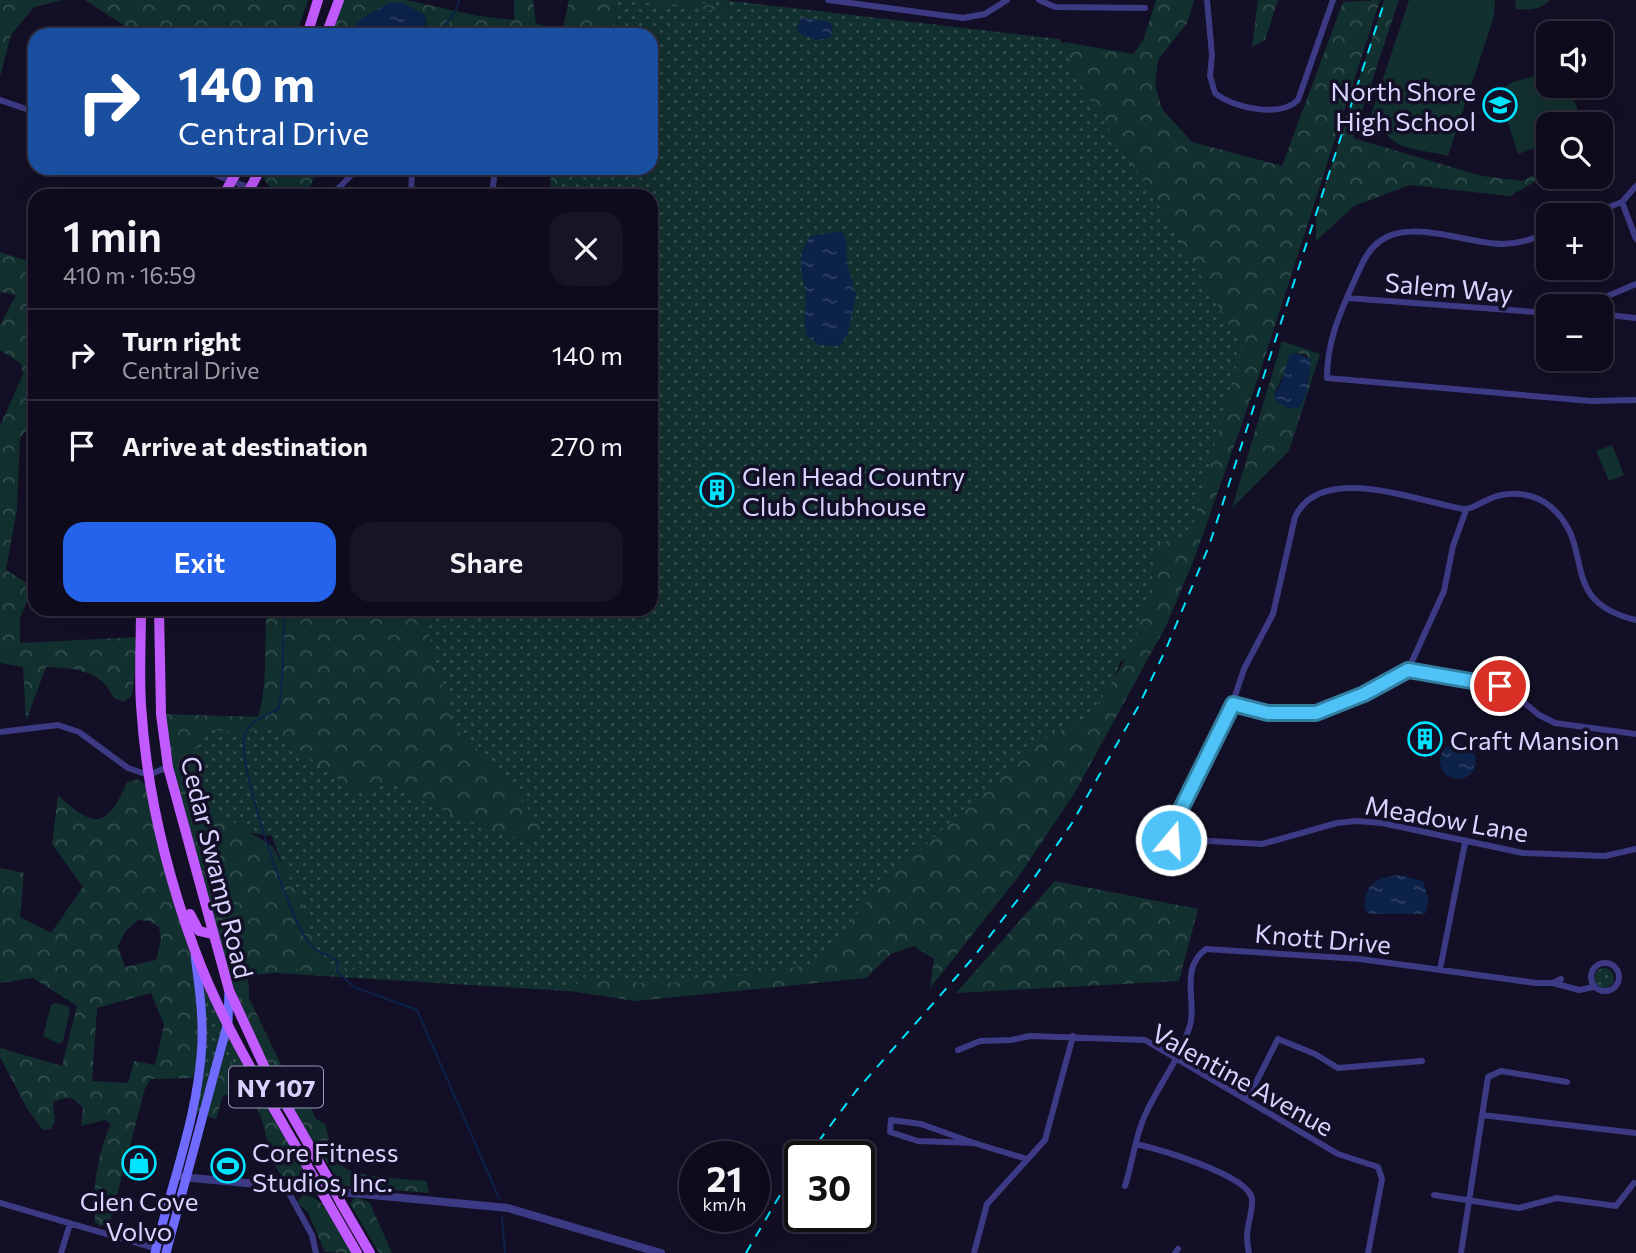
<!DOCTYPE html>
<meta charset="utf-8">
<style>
body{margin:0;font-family:Commissioner,sans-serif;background:#171425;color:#f1f3f6;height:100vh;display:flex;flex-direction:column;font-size:26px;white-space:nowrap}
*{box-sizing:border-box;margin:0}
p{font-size:23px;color:#9b9ba3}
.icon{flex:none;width:38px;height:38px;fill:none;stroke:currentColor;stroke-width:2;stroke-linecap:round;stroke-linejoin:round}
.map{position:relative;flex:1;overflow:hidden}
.side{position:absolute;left:28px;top:189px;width:630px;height:427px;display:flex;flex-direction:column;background:#0e0b1c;border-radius:21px;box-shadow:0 7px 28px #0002,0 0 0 2px #2e2b3b}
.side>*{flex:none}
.banner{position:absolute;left:28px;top:28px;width:630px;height:147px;border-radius:21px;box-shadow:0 7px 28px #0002,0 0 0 2px #2e2b3b;background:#1a4fa0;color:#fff;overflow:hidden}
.fabs{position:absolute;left:1536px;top:21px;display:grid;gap:14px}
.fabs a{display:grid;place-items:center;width:77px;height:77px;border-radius:14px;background:#0e0b1c;box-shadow:0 7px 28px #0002,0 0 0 2px #2e2b3b;font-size:35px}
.speed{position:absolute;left:679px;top:1141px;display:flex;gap:14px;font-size:35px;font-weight:700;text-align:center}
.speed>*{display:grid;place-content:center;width:91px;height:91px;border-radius:50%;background:#0e0b1c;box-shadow:0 7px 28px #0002,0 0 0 2px #2e2b3b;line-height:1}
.speed small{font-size:18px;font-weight:400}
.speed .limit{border:4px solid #111;border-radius:10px;background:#fff;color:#111}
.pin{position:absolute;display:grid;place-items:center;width:60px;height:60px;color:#fff;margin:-30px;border:4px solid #fff;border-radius:50%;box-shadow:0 2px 7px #0007}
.me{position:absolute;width:77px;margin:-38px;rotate:18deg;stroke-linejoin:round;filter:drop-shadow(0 0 5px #0008)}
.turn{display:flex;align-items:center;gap:24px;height:147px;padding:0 35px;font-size:32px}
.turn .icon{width:91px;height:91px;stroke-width:2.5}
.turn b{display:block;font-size:49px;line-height:60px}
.round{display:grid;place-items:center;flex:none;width:74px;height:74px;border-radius:21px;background:#171425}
.overview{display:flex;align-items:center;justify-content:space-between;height:119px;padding:0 35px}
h1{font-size:42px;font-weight:600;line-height:52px}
.cta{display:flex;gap:14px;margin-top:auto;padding:14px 35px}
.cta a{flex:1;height:80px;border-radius:21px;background:#2563eb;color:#fff;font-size:28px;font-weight:600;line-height:80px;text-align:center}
.cta a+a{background:#171425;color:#f1f3f6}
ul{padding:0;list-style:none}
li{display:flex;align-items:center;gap:21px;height:91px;padding:0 35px;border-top:2px solid #2e2b3b}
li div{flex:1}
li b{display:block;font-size:26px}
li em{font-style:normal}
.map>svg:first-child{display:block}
.grass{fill:url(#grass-dots)}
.forest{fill:url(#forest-crowns);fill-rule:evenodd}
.garden{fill:#12302f}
.water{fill:url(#water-ripples)}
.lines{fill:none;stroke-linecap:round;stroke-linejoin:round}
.stream{stroke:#0c2248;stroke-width:2}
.minor{stroke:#3d3a85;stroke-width:6}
.tertiary{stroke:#3d3a85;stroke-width:8}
.secondary{stroke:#6f6bff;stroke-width:9}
.primary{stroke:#c25bff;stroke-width:10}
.rail{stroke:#00e5ff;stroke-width:2;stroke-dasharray:10 9;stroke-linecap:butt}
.primary-bridge{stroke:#c25bff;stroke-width:10}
.route-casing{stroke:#337fa1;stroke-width:18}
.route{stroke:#4fc3f7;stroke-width:12}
.labels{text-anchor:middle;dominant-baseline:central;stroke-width:7;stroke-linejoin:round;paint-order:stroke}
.shield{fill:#130f26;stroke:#9e99be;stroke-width:2}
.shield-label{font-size:24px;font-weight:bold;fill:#d9d4ff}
.poi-label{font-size:26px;fill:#d9d4ff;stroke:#130f26;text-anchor:start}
.street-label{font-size:26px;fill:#d9d4ff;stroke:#130f26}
</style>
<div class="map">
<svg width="1636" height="1253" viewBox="0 0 1636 1253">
<defs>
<pattern id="grass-dots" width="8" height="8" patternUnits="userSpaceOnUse" patternTransform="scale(1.75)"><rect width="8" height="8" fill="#12302f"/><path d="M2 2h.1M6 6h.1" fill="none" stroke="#344d4e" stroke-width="1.8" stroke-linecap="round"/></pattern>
<pattern id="forest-crowns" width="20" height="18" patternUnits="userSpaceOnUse" patternTransform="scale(1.75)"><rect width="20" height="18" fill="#12302f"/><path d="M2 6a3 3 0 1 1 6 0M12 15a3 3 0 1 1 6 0" fill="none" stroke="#344d4e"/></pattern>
<pattern id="water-ripples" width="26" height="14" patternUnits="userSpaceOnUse" patternTransform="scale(1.75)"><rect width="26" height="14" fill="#0c2248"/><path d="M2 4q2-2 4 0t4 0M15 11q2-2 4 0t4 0" fill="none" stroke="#2f4163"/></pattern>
</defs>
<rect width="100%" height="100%" fill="#130f26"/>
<path class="grass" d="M608,0H724L1059,39L1082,64L1258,349L1149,652L1121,661L1095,721L819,969L673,985L569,991L275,973L318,962L272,836L188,823L169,715L271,717L354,791L395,783L435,808L526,841L538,838L440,730L416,609H651V196H558L559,168H651V35H611Z
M193,948L257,1077L237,1064L194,1118Z
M1594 978a10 10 0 1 1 20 0a10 10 0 1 1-20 0Z"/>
<path class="forest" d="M0,0H63L34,7L11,35L0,77Z
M85,0H308L296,35H149L132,31Z
M339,0H406L479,16L514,20V0H533L536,23L562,32L569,0H618L611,35H421L427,23C399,0 372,7 347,35H326Z
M623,0H688L752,15Z
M1156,0H1194L1187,23L1158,60L1155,85L1162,109L1192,142L1282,166L1343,2L1380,0L1259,375L1195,557L1167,624L1074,794L1019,876L930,988L934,959L914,946L891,954L866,978L636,1001L569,991L586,976C663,993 740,975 817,964L872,895L1014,762L1048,737L1091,715L1132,649L1151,586L1156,544L1183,537L1192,528L1242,346L1172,226L1073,74L1064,42L1133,54L1143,41Z
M1258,0H1278L1265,40L1252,47Z
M1384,0H1399L1353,138L1482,176L1522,181L1549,168V174L1509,196L1410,185L1354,206L1316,241V213Z
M262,168H319L308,190C289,195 262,193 262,168Z
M551,168H559L558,196H550Z
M0,252L35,263V420L20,438L17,509L6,570L33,587L20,618V643L139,637L132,695L124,702L113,697C102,670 73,668 46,667L26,721L23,667L0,663V426L23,374L21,364L0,350V325L16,295L0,292Z
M1282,341L1320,354L1289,451L1232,508ZM1294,353L1307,355L1310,369L1307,377L1274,394Z
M267,609H420L426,622L453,726L482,754L541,824L543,830L538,838L526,841L435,808L395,783L354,791L266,726L240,734L210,729L193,754L195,782L224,816L273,847L300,897L319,957L334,966L373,973L298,970L248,976L249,998L286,1075L300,1100L310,1106L315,1118L326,1125C327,1136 335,1159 344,1167C357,1178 409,1179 427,1181L429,1193L344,1186C293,1120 248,1030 221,951C210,920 203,886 194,854C181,808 167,762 161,714L258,717C269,682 263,646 267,609Z
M139,779L147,787L193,948L201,1008L198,1078L151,1079L145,1088L111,1218L108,1224L100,1226L95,1222C92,1191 97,1153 111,1124L105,1120L81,1126L83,1108C70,1094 68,1097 53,1102L55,1122L51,1129L43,1130L28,1110L0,1057V1048L62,1066L77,1006L33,978L0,983V868L24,873L20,917L51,933L83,887L52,844L58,795C93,828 107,830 127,782ZM138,920L150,921L159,927L161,939L156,960L125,967L118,946L125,932ZM151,993L164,1025L155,1065L134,1061L128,1083L92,1081L97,1008Z
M1055,881L1198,909L1179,981L956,993Z
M223,1061L237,1064L257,1077L310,1178L308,1182L286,1180C262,1158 271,1120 249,1096L223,1095L216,1119L209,1117L207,1114L218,1065Z
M303,1194C329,1199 341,1232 353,1253L325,1252L308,1212L297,1203Z
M355,1196L370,1203L392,1253H379L350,1204Z"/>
<path class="garden" d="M1409,0H1495L1494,16L1448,156C1420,148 1392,153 1379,122L1370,118Z
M1515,0H1550C1540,10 1530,10 1516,9Z
M1549,72V86H1565L1577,106L1579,124H1549V143L1518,154L1498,91L1513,82Z
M1612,445L1624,475L1609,481L1596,451Z
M55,1003L68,1006L70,1010L63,1041L59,1044L43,1036L51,1005Z"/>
<path class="water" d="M389,3H403L426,16L425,29L421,35H347L361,19Z
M801,17L829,22L833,27L831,38L816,40L800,34L797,28Z
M841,231L846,238L847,263L856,294L848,333L840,346L819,345L807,336C803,323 805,315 806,302C808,279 790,263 811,236Z
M1294,353L1311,359C1310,372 1308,400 1298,408H1287L1276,401L1274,394L1281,384L1289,356Z
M1440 761a18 18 0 1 1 36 0a18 18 0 1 1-36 0Z
M1400,875L1423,881L1429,901L1425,914H1370L1364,909C1365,883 1377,877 1400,875Z"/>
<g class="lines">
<path class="stream" d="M439,35L456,10L459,0
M284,609L283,667L279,709C265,716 246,722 244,739C239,770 288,916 308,941C321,957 325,952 338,961L337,972L354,987L417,1010L499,1198
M502,1216L505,1253"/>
<path class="minor" d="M828,0L963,18L985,14L1007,0
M1039,0L1055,7L1145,8
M1207,0L1212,55L1210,76L1215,93C1233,108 1280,118 1298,100L1333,0
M0,100L35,112
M198,168L271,196
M331,196L358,168
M411,196L412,168
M492,196L495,168
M1622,202L1636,239
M1589,215L1622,202L1636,186
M1549,232C1533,239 1519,244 1502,244C1468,244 1410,218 1380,241C1365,252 1360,269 1352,286C1338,317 1327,344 1327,378L1591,401L1636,400
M1347,298L1549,313
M1584,306L1636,284
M1601,314L1636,318
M1636,620C1556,601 1597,548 1552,508C1535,492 1508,490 1487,500C1480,503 1471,510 1463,509C1417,501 1321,462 1295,517L1273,614L1244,669L1227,720L1176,817L1173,831L1191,840L1262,844L1337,823L1356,821L1382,823L1523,853L1605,856L1636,849
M1408,670L1444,591L1453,546L1466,510
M1233,704L1268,713H1316L1364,694L1408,670L1507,688L1539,715L1555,723L1636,734
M0,732L58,725L79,732L128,768L148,775L168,767
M1153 834a10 10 0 1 1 20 0a10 10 0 1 1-20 0Z
M1591 977a14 14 0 1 1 28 0a14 14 0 1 1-28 0Z
M1440,969L1465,843
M1553,983L1579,990L1594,987
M958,1050L980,1041L1011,1040L1030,1036L1145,1040L1338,1154L1378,1167L1382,1179L1368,1253
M1247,1100L1278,1039L1315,1054L1338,1068L1422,1061
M1482,1115L1636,1133
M891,1120L921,1124L974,1143L918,1141L890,1132Z
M974,1143L1027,1159
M1136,1144C1158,1149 1249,1175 1252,1199C1253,1218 1243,1228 1249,1253
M285,1186L312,1235L316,1253
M1125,1186C1133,1162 1135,1135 1146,1113C1160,1083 1181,1057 1190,1025C1197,1004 1179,968 1206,949L1360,959L1536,983H1553L1561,979
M1434,1195L1519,1208L1557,1198L1616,1206L1634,1183
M0,1203L158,1249
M61,1253L70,1224
M974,1253L987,1204L1045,1140L1073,1036
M1175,1253L1178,1249
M1461,1253L1488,1077L1501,1071L1567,1082"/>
<path class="tertiary" d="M182,1177L508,1208L661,1253"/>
<path class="secondary" d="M155,1253C171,1184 199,1114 202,1042C203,1014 199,985 195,956
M166,1253L228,1022L229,990"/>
<path class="primary" d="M307,35L318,0
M326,35L339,0
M223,196L239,168
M246,196L261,168
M141,609C141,641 139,673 141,705C146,786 166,871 194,948C223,1028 272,1104 314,1178
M159,609L161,714L168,767L229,990L265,1068L329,1180
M190,914L199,931L212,934
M327,1201L357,1253
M341,1203L370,1253"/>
<path class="rail" d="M807,1157L856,1091L973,958L1032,881L1072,823L1138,707L1166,649L1209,546L1385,0
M746,1253L800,1161"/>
<path class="primary-bridge" d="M314,1178L327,1201
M329,1180L341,1203"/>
</g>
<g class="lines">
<defs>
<path id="route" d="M1171,840L1177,817L1233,704L1268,713H1316L1364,694L1408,670L1500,686"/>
</defs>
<use href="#route" class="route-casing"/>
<use href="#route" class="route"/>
</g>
<defs>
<symbol id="school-ring" viewBox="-11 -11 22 22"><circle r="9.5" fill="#130f26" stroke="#00e5ff" stroke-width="1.5"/><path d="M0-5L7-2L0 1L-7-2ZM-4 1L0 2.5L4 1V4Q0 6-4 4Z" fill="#00e5ff"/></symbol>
<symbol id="building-ring" viewBox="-11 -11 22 22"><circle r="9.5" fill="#130f26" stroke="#00e5ff" stroke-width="1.5"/><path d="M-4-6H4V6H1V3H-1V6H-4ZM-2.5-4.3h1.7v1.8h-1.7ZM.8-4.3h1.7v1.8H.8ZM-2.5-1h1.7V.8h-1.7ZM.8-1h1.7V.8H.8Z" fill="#00e5ff"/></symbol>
<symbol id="shop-ring" viewBox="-11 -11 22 22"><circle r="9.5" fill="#130f26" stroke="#00e5ff" stroke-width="1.5"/><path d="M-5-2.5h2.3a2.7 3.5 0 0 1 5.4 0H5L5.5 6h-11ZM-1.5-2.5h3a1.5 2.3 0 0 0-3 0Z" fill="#00e5ff"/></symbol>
<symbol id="stadium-ring" viewBox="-11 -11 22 22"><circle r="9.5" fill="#130f26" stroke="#00e5ff" stroke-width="1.5"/><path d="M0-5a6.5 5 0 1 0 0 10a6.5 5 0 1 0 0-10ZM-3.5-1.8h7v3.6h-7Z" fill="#00e5ff"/></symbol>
</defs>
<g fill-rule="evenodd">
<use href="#school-ring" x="1481" y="86" width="38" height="38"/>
<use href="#building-ring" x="698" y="471" width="38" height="38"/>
<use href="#building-ring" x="1406" y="720" width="38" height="38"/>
<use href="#shop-ring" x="120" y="1144" width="38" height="38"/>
<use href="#stadium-ring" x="209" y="1147" width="38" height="38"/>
</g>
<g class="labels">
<rect class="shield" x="229" y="1066.5" width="94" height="41" rx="5"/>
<g class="shield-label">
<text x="276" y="1087">NY 107</text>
</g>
<g class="poi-label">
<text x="1476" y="90" text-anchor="end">North Shore<tspan x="1476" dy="30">High School</tspan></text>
<text x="742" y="475">Glen Head Country<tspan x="742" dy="30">Club Clubhouse</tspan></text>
<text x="1450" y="739">Craft Mansion</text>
<text x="252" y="1151">Core Fitness<tspan x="252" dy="30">Studios, Inc.</tspan></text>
<text x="139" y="1200" text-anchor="middle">Glen Cove<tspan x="139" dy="30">Volvo</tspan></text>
</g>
<g class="street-label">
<text transform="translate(1449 287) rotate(5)">Salem Way</text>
<text transform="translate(1447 818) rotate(10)">Meadow Lane</text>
<text transform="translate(218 867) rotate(76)">Cedar Swamp Road</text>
<text transform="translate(1323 938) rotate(5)">Knott Drive</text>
<text transform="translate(1243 1079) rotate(29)">Valentine Avenue</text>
</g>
</g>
</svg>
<div class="fabs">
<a><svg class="icon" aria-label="sound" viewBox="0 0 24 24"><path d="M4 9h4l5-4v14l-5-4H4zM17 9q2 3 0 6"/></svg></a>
<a><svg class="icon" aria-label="search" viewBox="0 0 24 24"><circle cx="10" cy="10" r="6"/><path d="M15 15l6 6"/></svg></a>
<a>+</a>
<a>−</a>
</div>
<div class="speed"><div>21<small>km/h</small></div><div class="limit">30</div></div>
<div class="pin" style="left:1500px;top:686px;background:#d93025"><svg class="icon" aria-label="arrive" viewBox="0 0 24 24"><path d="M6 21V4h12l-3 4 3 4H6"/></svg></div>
<svg class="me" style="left:1171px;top:840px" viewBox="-20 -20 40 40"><circle r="17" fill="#4fc3f7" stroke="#fff" stroke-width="3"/><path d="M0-11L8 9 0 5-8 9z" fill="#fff"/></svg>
<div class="banner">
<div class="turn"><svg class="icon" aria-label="right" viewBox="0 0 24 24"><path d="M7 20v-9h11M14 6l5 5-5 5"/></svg><div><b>140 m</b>Central Drive</div></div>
</div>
<section class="side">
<div class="overview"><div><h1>1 min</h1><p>410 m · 16:59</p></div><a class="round"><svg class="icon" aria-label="close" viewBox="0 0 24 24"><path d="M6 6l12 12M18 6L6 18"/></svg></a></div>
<ul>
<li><svg class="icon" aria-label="right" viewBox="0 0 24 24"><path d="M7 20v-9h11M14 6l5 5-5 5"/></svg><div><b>Turn right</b><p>Central Drive</p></div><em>140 m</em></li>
<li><svg class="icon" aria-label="arrive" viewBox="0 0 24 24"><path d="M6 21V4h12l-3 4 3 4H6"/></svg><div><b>Arrive at destination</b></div><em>270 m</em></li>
</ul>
<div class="cta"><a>Exit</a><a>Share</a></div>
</section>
</div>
